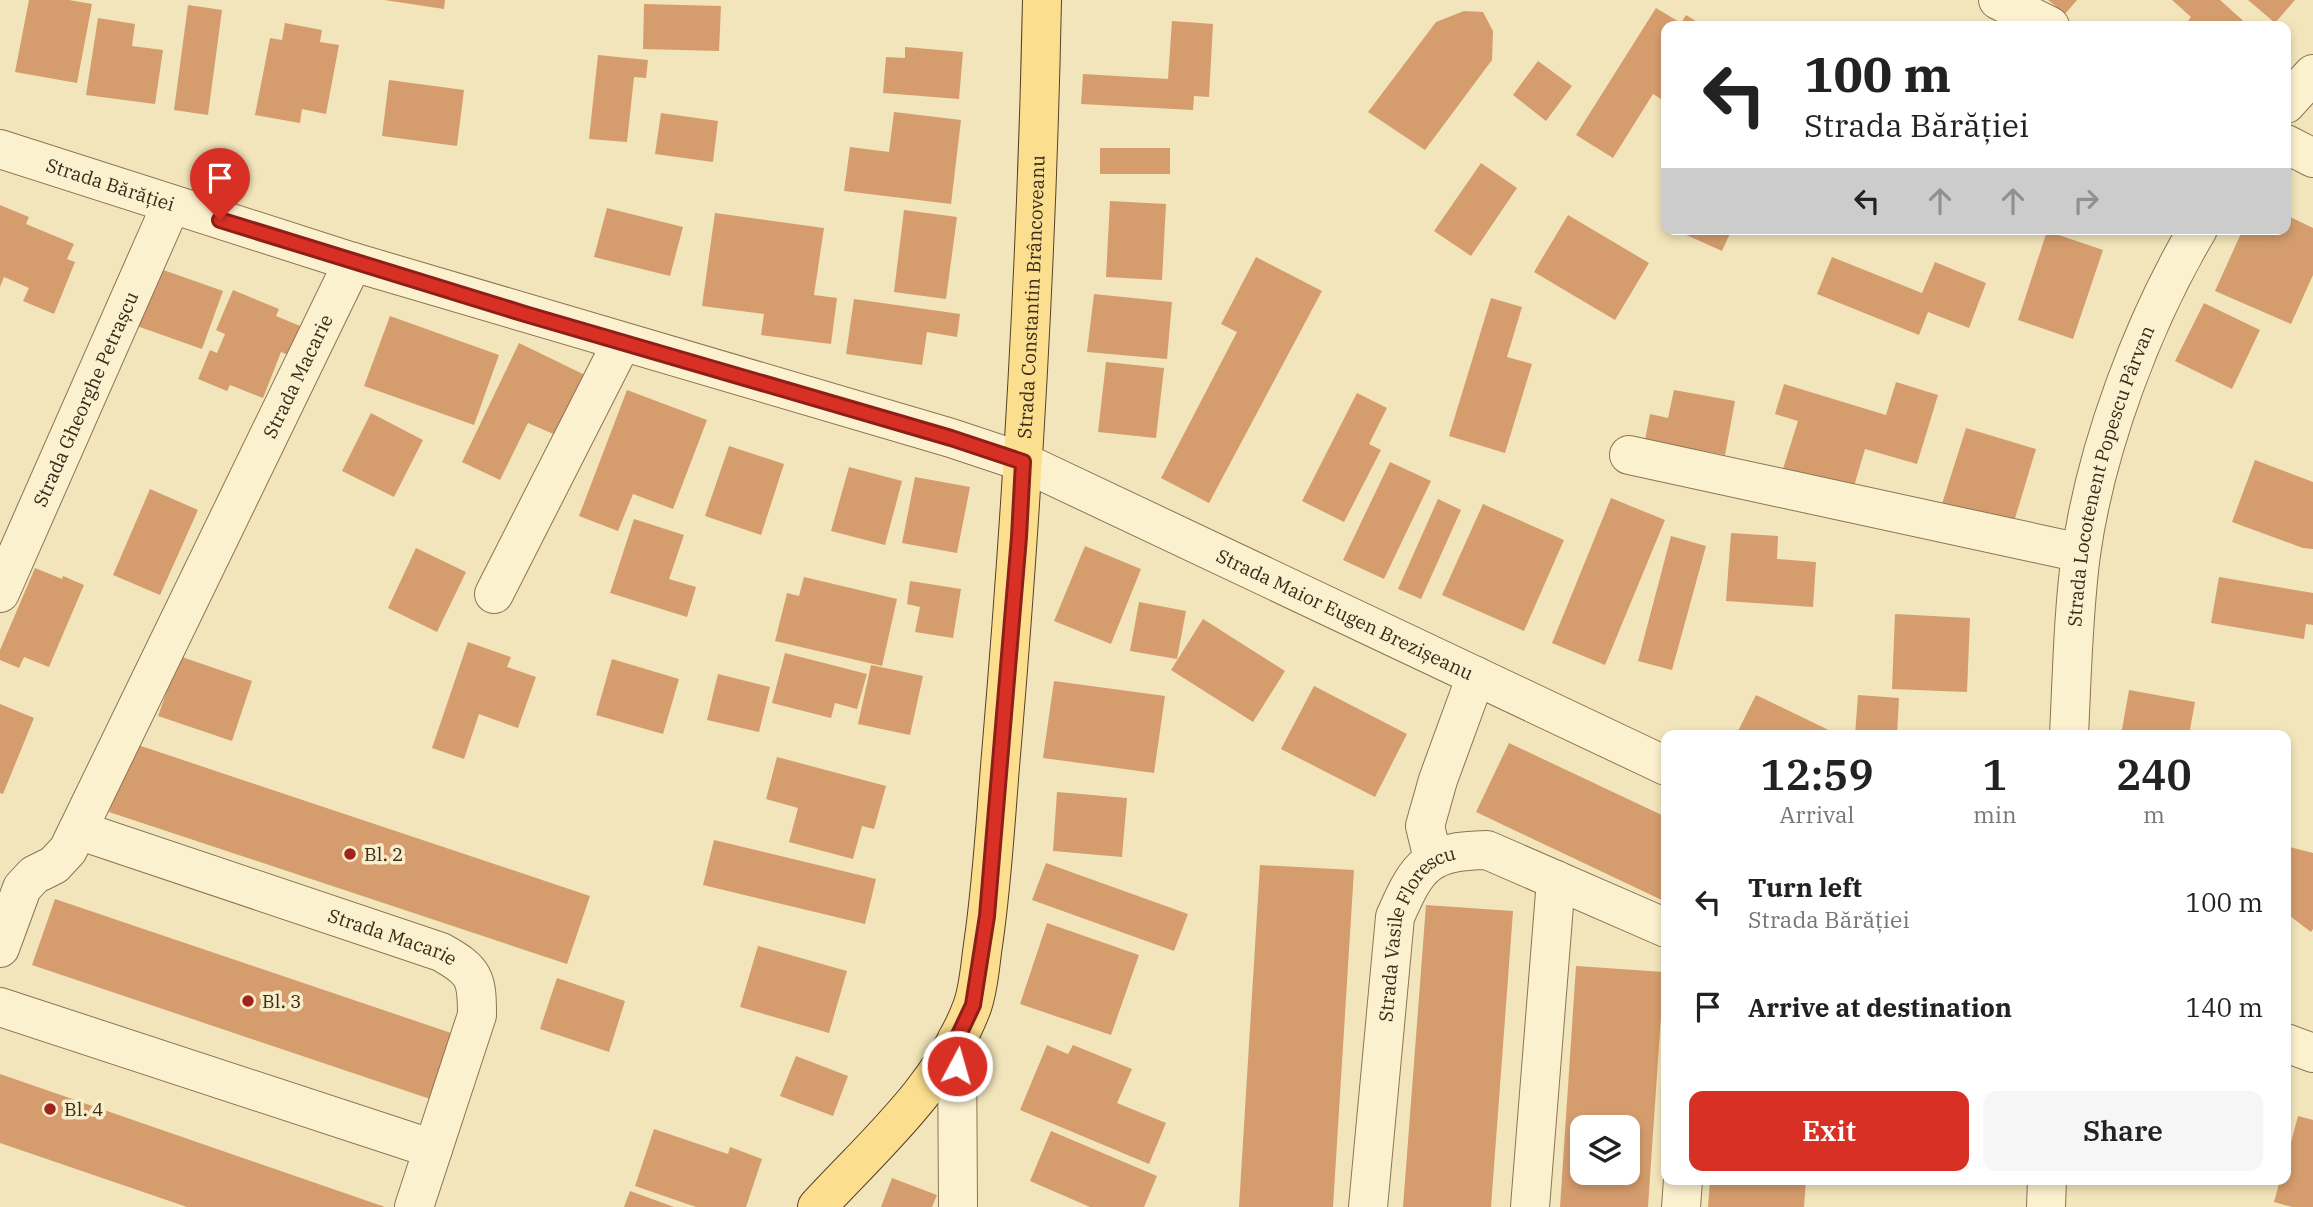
<!DOCTYPE html>
<meta charset="utf-8">
<style>
body{margin:0;font-family:"IBM Plex Serif",serif;background:#f6f6f6;color:#222;height:100vh;display:flex;flex-direction:column;font-size:26px;white-space:nowrap}
*{box-sizing:border-box;margin:0}
p{font-size:23px;color:#767676}
.icon{flex:none;width:38px;height:38px;fill:none;stroke:currentColor;stroke-width:2;stroke-linecap:round;stroke-linejoin:round}
.map{position:relative;flex:1;overflow:hidden}
.details{position:absolute;left:1661px;top:730px;width:630px;height:455px;display:flex;flex-direction:column;background:#fff;border-radius:14px;box-shadow:0 4px 10px #0003}
.details>*{flex:none}
.banner{position:absolute;left:1661px;top:21px;width:630px;height:214px;border-radius:14px;box-shadow:0 4px 10px #0003;background:#fff;color:#222;overflow:hidden}
.fabs{position:absolute;left:1570px;top:1115px;display:grid;gap:14px}
.fabs a{display:grid;place-items:center;width:70px;height:70px;border-radius:14px;background:#fff;box-shadow:0 4px 10px #0003;font-size:35px}
.pin{position:absolute;display:grid;place-items:center;width:60px;height:60px;color:#fff;margin:-72px -30px;border-radius:50% 50% 50% 0;rotate:-45deg;box-shadow:0 0 7px #0007}
.pin .icon{rotate:45deg}
.me{position:absolute;width:77px;margin:-38px;rotate:6deg;stroke-linejoin:round;filter:drop-shadow(0 0 5px #0008)}
.turn{display:flex;align-items:center;gap:24px;height:147px;padding:0 28px;font-size:32px}
.turn .icon{width:91px;height:91px;stroke-width:2.5}
.turn b{display:block;font-size:49px;line-height:60px}
.lanes{display:flex;align-items:center;height:66px;padding:0 28px;background:#0003;justify-content:center;gap:35px;direction:ltr}
.lanes .off{opacity:.35}
.eta{display:flex;justify-content:space-evenly;align-items:center;height:119px;text-align:center}
.eta b{font-size:42px;font-weight:600;line-height:49px}
.button{display:flex;gap:14px;margin-top:auto;padding:14px 28px}
.button a{flex:1;height:80px;border-radius:14px;background:#d93025;color:#fff;font-size:28px;font-weight:600;line-height:80px;text-align:center}
.button a+a{background:#f6f6f6;color:#222}
ul{padding:0;list-style:none}
li{display:flex;align-items:center;gap:21px;height:105px;padding:0 28px}
li div{flex:1}
li b{display:block;font-size:26px}
li em{font-style:normal}
.map>svg:first-child{display:block}
.building{fill:#d59d6d;fill-rule:evenodd}
.lines{fill:none;stroke-linecap:round;stroke-linejoin:round}
.minor-casing{stroke:#8b7453;stroke-width:40}
.major-casing{stroke:#584129;stroke-width:40}
.minor{stroke:#fcf1cf;stroke-width:38}
.major{stroke:#fbde8e;stroke-width:38}
.route-casing{stroke:#8d1f18;stroke-width:18}
.route{stroke:#d93025;stroke-width:12}
.poi-dot{fill:#a1231d;stroke:#f9eecc;stroke-width:2.5}
.labels{text-anchor:middle;dominant-baseline:central;stroke-width:7;stroke-linejoin:round;paint-order:stroke}
.street-label{font-size:19px;fill:#392a1a;stroke:#f9eecc}
.poi-label{font-size:19px;fill:#392a1a;stroke:#f9eecc;text-anchor:start}
</style>
<div class="map">
<svg width="2313" height="1207" viewBox="0 0 2313 1207">
<rect width="100%" height="100%" fill="#f2e5bb"/>
<path class="building" d="M29,0H69L92,4L77,83L15,72Z
M384,0H445L444,9Z
M2048,0H2077L2065,14Z
M2172,0H2220L2249,26H2184L2191,17Z
M2248,0H2295L2275,23Z
M644,4L721,6L719,51L643,49Z
M188,5L222,10L208,115L174,110Z
M1656,8L1681,23L1686,15L1704,26H1666V102L1653,94L1613,158L1576,135Z
M1464,11L1483,12L1493,31L1492,60L1425,150L1368,112L1436,22Z
M98,18L135,24L132,46L163,50L155,104L86,95Z
M1172,21L1213,24L1209,97L1194,96L1193,110L1081,104L1083,74L1168,79Z
M285,23L322,30L320,42L339,45L326,114L302,109L300,123L255,115L270,38L282,40Z
M905,47L963,52L959,99L883,93L886,57L905,58Z
M598,55L648,60L646,78L634,77L627,142L589,139Z
M1538,61L1572,86L1546,121L1513,95Z
M389,80L464,90L457,146L382,136Z
M894,112L961,120L951,204L844,191L850,147L889,152Z
M661,113L718,121L713,162L655,154Z
M1100,148H1170V174H1100Z
M1481,163L1517,188L1471,256L1434,231Z
M1110,201L1166,204L1162,280L1106,277Z
M0,205L29,217L26,224L74,244L67,259L75,262L54,314L23,301L29,288L4,277L0,287Z
M607,208L683,227L670,276L594,257Z
M904,210L957,217L946,299L894,292Z
M715,213L824,228L814,295L837,298L831,344L761,335L764,314L702,306Z
M1568,215L1649,263L1615,320L1534,272Z
M2286,215L2313,228V275L2291,324L2215,291L2243,229H2286Z
M1683,229H1732L1722,251L1682,233Z
M2047,231L2103,250L2073,339L2018,320Z
M1256,257L1322,291L1209,503L1161,478L1237,332L1221,324Z
M1832,257L1922,293L1935,262L1986,283L1969,328L1928,312L1919,335L1817,294Z
M155,267L223,291L202,349L134,325Z
M233,290L279,309L276,316L305,328L293,357L281,352L263,398L230,385L227,391L198,379L210,350L217,353L225,334L216,330Z
M1094,294L1172,302L1167,359L1087,352Z
M1491,298L1522,307L1507,357L1532,364L1505,453L1449,436Z
M854,299L960,314L957,337L927,332L922,365L846,354Z
M2204,303L2260,330L2232,389L2175,361Z
M390,316L499,355L474,425L364,386Z
M519,343L587,376L558,436L528,423L500,480L462,462Z
M1106,362L1164,368L1156,438L1098,432Z
M1896,382L1938,395L1917,464L1865,449L1852,493L1782,472L1798,421L1775,414L1784,384L1886,415Z
M627,390L707,420L673,509L633,494L618,531L579,516Z
M1674,390L1735,401L1725,455L1645,440L1650,414L1668,418Z
M1357,393L1387,408L1369,444L1381,450L1344,522L1302,501Z
M371,413L423,440L394,497L342,471Z
M1966,428L2036,449L2013,525L1942,504Z
M729,446L784,464L761,535L705,516Z
M2255,460L2313,482V549L2303,548L2232,522Z
M1390,462L1431,481L1384,579L1343,560Z
M849,467L902,481L885,545L831,531Z
M915,477L970,487L957,553L902,543Z
M150,489L198,510L160,595L113,575Z
M1611,498L1665,520L1605,665L1552,643Z
M1438,499L1461,510L1421,599L1398,589Z
M1483,504L1564,540L1524,631L1442,595Z
M634,519L684,535L669,579L696,587L687,617L610,593Z
M1731,533L1778,536L1777,559L1816,562L1813,607L1726,601Z
M1671,536L1706,546L1672,670L1638,661Z
M1085,546L1141,569L1111,644L1054,621Z
M416,548L466,572L437,632L388,608Z
M35,568L62,579L63,576L84,585L49,667L24,657L19,668L0,660V650Z
M804,577L897,599L882,666L775,641L787,593L799,596Z
M2219,577L2313,593V625L2306,624L2304,639L2211,623Z
M910,581L961,589L953,638L915,632L920,607L907,604Z
M1139,602L1186,611L1177,659L1130,651Z
M1895,614L1970,618L1967,692L1892,689Z
M1203,619L1285,671L1253,722L1171,670Z
M468,642L511,657L507,667L536,677L518,728L479,714L464,759L432,748Z
M785,653L867,674L857,709L835,703L831,718L772,703Z
M179,656L252,681L232,741L158,716Z
M612,659L679,679L663,734L596,715Z
M871,665L923,676L910,735L858,724Z
M718,674L770,687L759,732L707,720Z
M1054,681L1165,696L1154,773L1043,758Z
M1314,686L1407,734L1375,797L1281,749Z
M2129,690L2195,702L2189,735H2121Z
M1756,695L1839,735H1736Z
M1858,695L1899,698L1897,735H1855Z
M0,704L34,718L3,794L0,793Z
M132,743L590,896L567,964L109,812Z
M1509,743L1666,817V902L1476,812Z
M777,757L886,786L874,829L862,826L853,859L789,842L798,808L766,799Z
M1057,792L1127,798L1122,857L1053,851Z
M714,840L876,879L865,924L703,885Z
M2286,846L2313,853V929L2311,932L2286,913Z
M1046,863L1188,914L1174,951L1032,900Z
M1260,865L1354,870L1333,1207H1239Z
M55,899L463,1037L442,1103L32,965Z
M1426,905L1513,911L1491,1207H1403Z
M1047,923L1139,955L1111,1035L1020,1004Z
M758,946L847,971L829,1033L740,1007Z
M1576,966L1664,972L1648,1207H1560ZM1582,1127H1628V1172H1582Z
M557,978L625,1001L609,1052L540,1029Z
M1047,1045L1068,1054L1073,1045L1132,1069L1117,1103L1166,1123L1149,1164L1020,1110Z
M796,1056L848,1076L833,1116L780,1096Z
M0,1074L385,1207H187L0,1143Z
M2298,1116L2313,1120V1207H2292L2274,1202L2280,1180H2286V1161Z
M654,1129L728,1154L730,1147L762,1159L746,1207H696L635,1186Z
M1051,1131L1157,1176L1144,1207H1090L1030,1181Z
M892,1178L937,1195L932,1207H881Z
M1710,1180H1806L1804,1207H1708Z
M630,1191L674,1207H624Z"/>
<g class="lines">
<defs>
<g id="minor">
<path d="M1998,0L2050,26"/>
<path d="M2286,104L2313,74"/>
<path d="M2286,144L2313,158"/>
<path id="s1" d="M0,149L353,262L951,438L1023,462L1666,766"/>
<path d="M1629,455L2081,553"/>
<path id="s2" d="M0,593L171,205"/>
<path d="M494,594L622,342"/>
<path id="s3" d="M2069,735C2072,675 2073,614 2081,554C2096,447 2143,322 2198,229"/>
<path id="s4" d="M78,830L441,952C475,971 477,978 477,1015L414,1207"/>
<path d="M1433,859L1425,826L1438,780L1476,676"/>
<path id="s5" d="M0,948L22,888L34,875L54,865L68,850L353,262"/>
<path d="M0,1007L433,1149"/>
<path d="M957,1039L958,1207"/>
<path d="M2286,1043L2313,1053"/>
<path id="s6" d="M1368,1207L1395,917C1418,864 1428,851 1487,850L1666,928"/>
<path d="M1530,1207L1556,880"/>
<path d="M1681,1207L1683,1180"/>
<path d="M2046,1207L2047,1180"/>
</g>
<g id="major">
<path id="s7" d="M817,1207C873,1146 942,1087 972,1007C979,988 980,965 983,945C993,878 996,810 1002,743C1023,495 1037,248 1042,0"/>
</g>
</defs>
<use href="#minor" class="minor-casing"/>
<use href="#major" class="major-casing"/>
<use href="#minor" class="minor"/>
<use href="#major" class="major"/>
</g>
<g class="lines">
<defs>
<path id="route" d="M220,220L525,314L951,438L1023,462L1019,537L987,916L973,1005L957,1039V1066"/>
</defs>
<use href="#route" class="route-casing"/>
<use href="#route" class="route"/>
</g>
<g class="poi-dot">
<circle cx="350" cy="854" r="7"/>
<circle cx="248" cy="1001" r="7"/>
<circle cx="50" cy="1109" r="7"/>
</g>
<g class="labels">
<g class="street-label">
<text stroke="none"><textPath href="#s1" startOffset="116">Strada Bărăției</textPath></text>
<text stroke="none"><textPath href="#s7" startOffset="968">Strada Constantin Brâncoveanu</textPath></text>
<text stroke="none"><textPath href="#s5" startOffset="651">Strada Macarie</textPath></text>
<text stroke="none"><textPath href="#s2" startOffset="212">Strada Gheorghe Petrașcu</textPath></text>
<text stroke="none"><textPath href="#s3" startOffset="264">Strada Locotenent Popescu Pârvan</textPath></text>
<text stroke="none"><textPath href="#s1" startOffset="1426">Strada Maior Eugen Brezișeanu</textPath></text>
<text stroke="none"><textPath href="#s4" startOffset="332">Strada Macarie</textPath></text>
<text stroke="none"><textPath href="#s6" startOffset="285">Strada Vasile Florescu</textPath></text>
</g>
<g class="poi-label">
<text x="364" y="854">Bl. 2</text>
<text x="262" y="1001">Bl. 3</text>
<text x="64" y="1109">Bl. 4</text>
</g>
</g>
</svg>
<div class="fabs">
<a><svg class="icon" aria-label="layers" viewBox="0 0 24 24"><path d="M12 4l9 5-9 5-9-5zM3 14l9 5 9-5"/></svg></a>
</div>
<div class="pin" style="left:220px;top:220px;background:#d93025"><svg class="icon" aria-label="arrive" viewBox="0 0 24 24"><path d="M6 21V4h12l-3 4 3 4H6"/></svg></div>
<svg class="me" style="left:957px;top:1066px" viewBox="-20 -20 40 40"><circle r="17" fill="#d93025" stroke="#fff" stroke-width="3"/><path d="M0-11L8 9 0 5-8 9z" fill="#fff"/></svg>
<div class="banner">
<div class="turn"><svg class="icon" aria-label="left" viewBox="0 0 24 24"><path d="M17 20v-9H6M10 6l-5 5 5 5"/></svg><div><b>100 m</b>Strada Bărăției</div></div>
<div class="lanes"><svg class="icon" aria-label="left" viewBox="0 0 24 24"><path d="M17 20v-9H6M10 6l-5 5 5 5"/></svg><svg class="icon off" aria-label="ahead" viewBox="0 0 24 24"><path d="M12 20V5M6 11l6-6 6 6"/></svg><svg class="icon off" aria-label="ahead" viewBox="0 0 24 24"><path d="M12 20V5M6 11l6-6 6 6"/></svg><svg class="icon off" aria-label="right" viewBox="0 0 24 24"><path d="M7 20v-9h11M14 6l5 5-5 5"/></svg></div>
</div>
<section class="details">
<div class="eta">
<div><b>12:59</b><p>Arrival</p></div>
<div><b>1</b><p>min</p></div>
<div><b>240</b><p>m</p></div>
</div>
<ul>
<li><svg class="icon" aria-label="left" viewBox="0 0 24 24"><path d="M17 20v-9H6M10 6l-5 5 5 5"/></svg><div><b>Turn left</b><p>Strada Bărăției</p></div><em>100 m</em></li>
<li><svg class="icon" aria-label="arrive" viewBox="0 0 24 24"><path d="M6 21V4h12l-3 4 3 4H6"/></svg><div><b>Arrive at destination</b></div><em>140 m</em></li>
</ul>
<div class="button"><a>Exit</a><a>Share</a></div>
</section>
</div>
